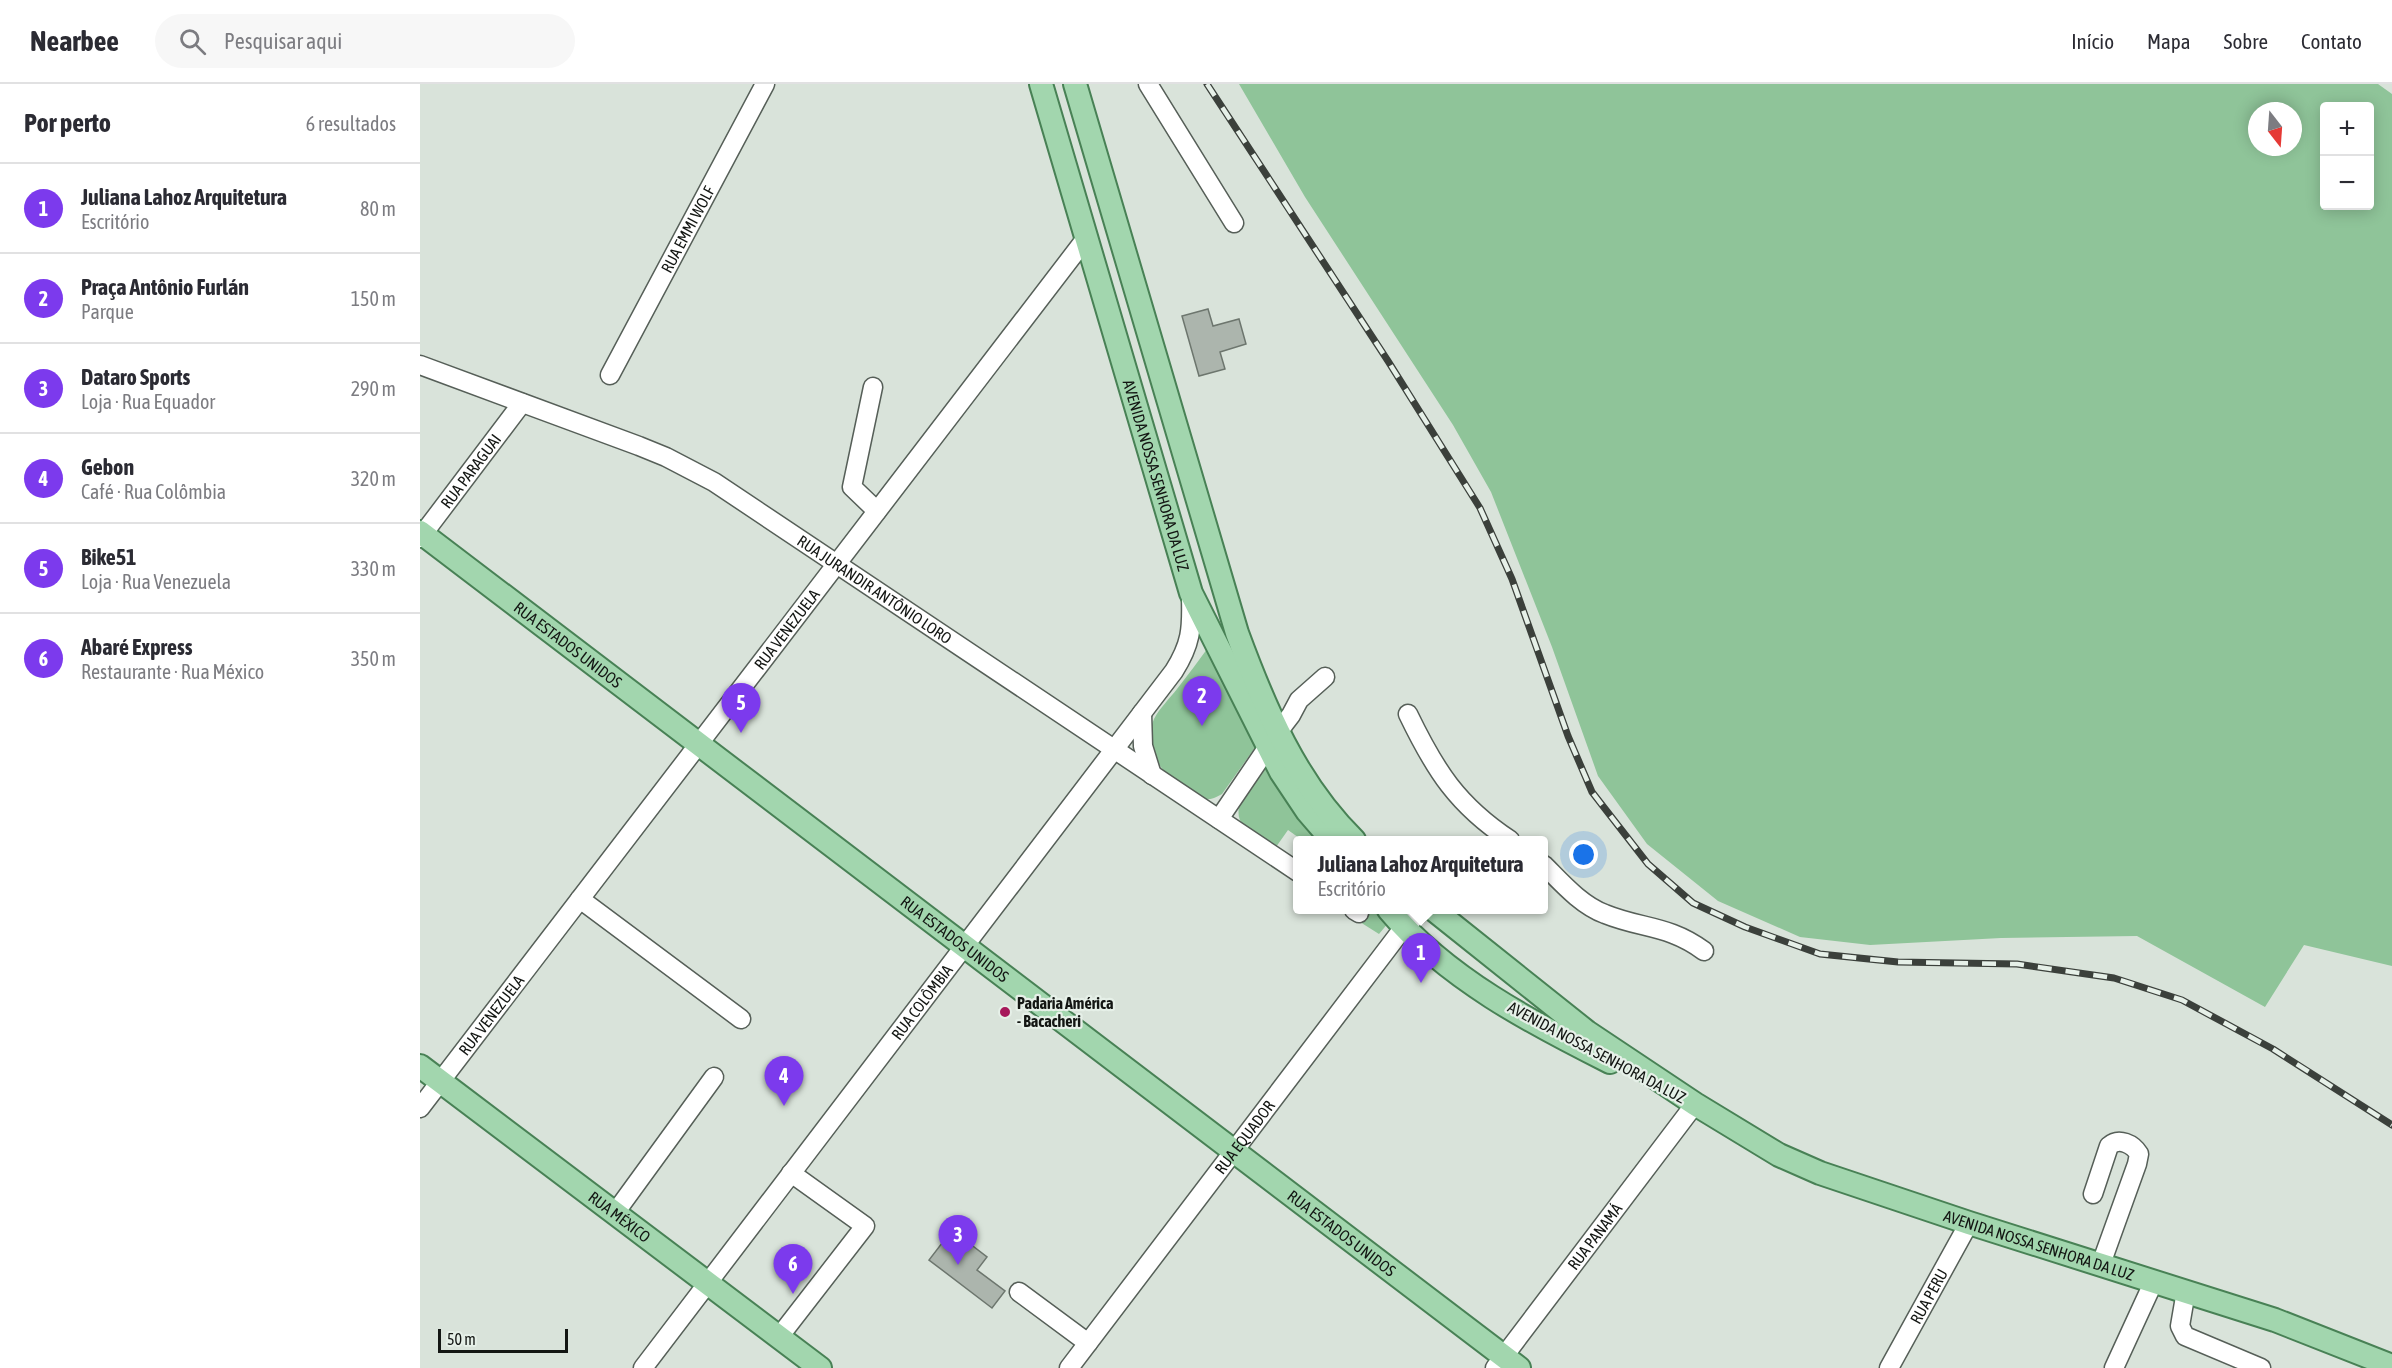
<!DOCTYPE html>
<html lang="pt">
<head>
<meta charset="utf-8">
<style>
	body { margin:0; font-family:"Asap Condensed",sans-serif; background:#f7f7f7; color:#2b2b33 }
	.controls { position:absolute; right:18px; top:18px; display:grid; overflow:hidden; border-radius:6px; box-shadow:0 3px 15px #0003 }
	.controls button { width:54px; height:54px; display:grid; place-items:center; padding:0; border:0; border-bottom:2px solid #e1e1e2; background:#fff; color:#2b2b33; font:30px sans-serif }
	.compass { position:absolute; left:1828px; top:18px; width:54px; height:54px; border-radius:50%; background:#fff; box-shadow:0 3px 15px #0003; rotate:163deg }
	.scale { position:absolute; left:18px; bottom:15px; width:130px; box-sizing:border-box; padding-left:6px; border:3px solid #131613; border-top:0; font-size:16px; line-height:21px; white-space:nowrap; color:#131613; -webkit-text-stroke:4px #e6f0e8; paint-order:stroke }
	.you { position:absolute; left:1164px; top:771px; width:21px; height:21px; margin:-15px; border:4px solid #fff; border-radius:50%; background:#1a73e8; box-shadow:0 0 0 9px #1a73e833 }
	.badge { display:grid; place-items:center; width:39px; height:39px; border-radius:50%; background:#7c3aed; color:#fff; font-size:20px; font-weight:700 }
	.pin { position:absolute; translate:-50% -50px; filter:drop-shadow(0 2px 3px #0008) }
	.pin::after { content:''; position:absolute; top:32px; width:21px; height:18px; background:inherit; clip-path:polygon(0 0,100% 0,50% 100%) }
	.popup { position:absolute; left:873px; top:752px; width:255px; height:78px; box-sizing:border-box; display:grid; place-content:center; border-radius:6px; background:#fff; filter:drop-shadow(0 2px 4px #0005); font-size:20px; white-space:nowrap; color:#7c7c81 }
	.popup b { font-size:22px; color:#2b2b33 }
	.popup::after { content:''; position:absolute; left:50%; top:100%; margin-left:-12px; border:12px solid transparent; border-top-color:#fff }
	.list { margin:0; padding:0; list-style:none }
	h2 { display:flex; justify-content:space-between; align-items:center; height:78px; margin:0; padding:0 24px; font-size:26px }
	h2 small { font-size:20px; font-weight:400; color:#7c7c81 }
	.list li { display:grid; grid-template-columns:39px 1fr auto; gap:18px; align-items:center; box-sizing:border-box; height:90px; padding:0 24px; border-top:2px solid #e1e1e2 }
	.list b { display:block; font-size:22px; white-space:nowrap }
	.list p { margin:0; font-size:20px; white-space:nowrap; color:#7c7c81 }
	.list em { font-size:20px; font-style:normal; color:#7c7c81 }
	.icon { flex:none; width:33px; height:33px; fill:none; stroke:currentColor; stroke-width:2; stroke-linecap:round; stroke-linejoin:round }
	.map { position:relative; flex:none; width:1972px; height:1284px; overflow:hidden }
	header { display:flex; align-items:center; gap:36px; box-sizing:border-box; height:84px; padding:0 30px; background:#fff; border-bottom:2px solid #e1e1e2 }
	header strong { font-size:28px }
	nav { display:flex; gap:33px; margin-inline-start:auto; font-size:21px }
	.search { width:420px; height:54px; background:#f7f7f7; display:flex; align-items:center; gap:15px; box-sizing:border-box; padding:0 21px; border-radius:33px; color:#7c7c81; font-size:22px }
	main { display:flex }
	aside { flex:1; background:#fff }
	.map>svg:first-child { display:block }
</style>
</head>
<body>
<header>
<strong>Nearbee</strong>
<div class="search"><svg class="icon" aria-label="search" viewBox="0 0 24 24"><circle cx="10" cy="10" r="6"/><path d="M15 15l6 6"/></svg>Pesquisar aqui</div>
<nav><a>Início</a><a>Mapa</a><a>Sobre</a><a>Contato</a></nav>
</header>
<main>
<aside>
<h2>Por perto<small>6 resultados</small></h2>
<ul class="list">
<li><span class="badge">1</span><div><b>Juliana Lahoz Arquitetura</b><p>Escritório</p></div><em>80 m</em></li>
<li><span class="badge">2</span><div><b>Praça Antônio Furlán</b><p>Parque</p></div><em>150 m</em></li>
<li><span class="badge">3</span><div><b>Dataro Sports</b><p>Loja · Rua Equador</p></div><em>290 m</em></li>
<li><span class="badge">4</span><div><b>Gebon</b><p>Café · Rua Colômbia</p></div><em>320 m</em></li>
<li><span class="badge">5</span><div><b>Bike51</b><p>Loja · Rua Venezuela</p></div><em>330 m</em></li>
<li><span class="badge">6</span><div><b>Abaré Express</b><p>Restaurante · Rua México</p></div><em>350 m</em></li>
</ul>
</aside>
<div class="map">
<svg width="1972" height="1284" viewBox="0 0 1972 1284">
	<rect width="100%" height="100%" fill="#d9e3da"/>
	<path fill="#8fc499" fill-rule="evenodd" d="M819,0H1958L1972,10V882L1884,861L1845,923L1717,852L1581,854L1450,861L1380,853L1298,817L1227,760L1178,692L1132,563L1071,408L1033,341L885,113ZM1950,22V122H1904V22ZM1837,27H1873V63H1837Z
		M790,561L839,658L802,710C786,720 779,714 765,705C742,689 721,666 734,635C739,625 750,614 757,605C768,591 779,576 790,561Z
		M848,677L900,756H882L868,746L856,763C846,756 832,750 824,742C806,724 837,692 848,677Z
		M947,826H958L969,838L959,850L940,838Z"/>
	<path fill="#acb5ad" stroke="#6d766e" stroke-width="1.5" d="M788,225L793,242L819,235L826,260L800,268L805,285L779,292L762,232Z
		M532,1146L567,1173L557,1186L585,1207L572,1224L509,1176Z"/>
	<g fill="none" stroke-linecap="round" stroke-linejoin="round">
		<g stroke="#565f58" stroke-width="21">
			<g id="minor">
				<path d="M728,0L814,139"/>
				<path id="s1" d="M0,281L219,362L246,373L294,398L878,788"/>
				<path id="s2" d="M190,291L345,0"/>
				<path d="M453,303L432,403L457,427"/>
				<path id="s3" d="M0,454L102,319"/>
				<path d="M722,629L723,662L732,691"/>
				<path d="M988,630C1015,686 1037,721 1090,756"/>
				<path d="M799,735L858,648L871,631L879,616L905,593"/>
				<path d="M1124,781C1142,799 1161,821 1185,830C1222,845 1249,841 1284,867"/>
				<path d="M160,815L321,935"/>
				<path d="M934,826L939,829"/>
				<path id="s4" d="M0,1024L667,153"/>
				<path d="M1673,1110L1689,1062C1699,1053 1713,1060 1719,1070L1717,1080L1681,1180"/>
				<path d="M195,1129L294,993"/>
				<path d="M1766,1207L1760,1242L1765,1252L1841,1284"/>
				<path d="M599,1208L668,1259"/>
				<path d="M359,1253L445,1142L371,1089"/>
				<path id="s5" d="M223,1284L754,587C771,560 772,545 771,514"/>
				<path id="s6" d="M649,1284L984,843L1003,826"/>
				<path id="s7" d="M1075,1284L1275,1020"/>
				<path id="s8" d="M1469,1284L1549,1139"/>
				<path d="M1694,1284L1734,1197"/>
			</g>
		</g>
		<g stroke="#488155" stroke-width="26">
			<g id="major">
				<path id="s9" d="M621,0L771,509L861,688L887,727L912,756"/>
				<path d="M655,0L817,549C845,625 876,699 934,756"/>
				<path id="s10" d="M0,448L1099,1284"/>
				<path d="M969,826C1026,894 1112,939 1190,978"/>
				<path id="s11" d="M1014,826L1167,948L1275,1020L1359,1071L1400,1089L1549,1139L1855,1236L1972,1282"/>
				<path id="s12" d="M0,982L400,1284"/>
			</g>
		</g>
		<use href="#minor" stroke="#fff" stroke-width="18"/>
		<use href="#major" stroke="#a2d6ae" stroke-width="22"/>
		<g stroke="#3b403b" stroke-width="7">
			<path id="rail" d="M787,0L968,277L1060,424L1092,495L1148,652L1172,708L1228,780L1273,819L1325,843L1400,870L1478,878L1597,880L1694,894L1762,916L1853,965L1972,1041"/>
		</g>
		<use href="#rail" stroke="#e6f0e8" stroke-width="4.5" stroke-dasharray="14" stroke-linecap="butt"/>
	</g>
	<circle fill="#a6185a" stroke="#e6f0e8" stroke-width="2" cx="585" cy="928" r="6"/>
	<g text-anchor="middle" stroke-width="4.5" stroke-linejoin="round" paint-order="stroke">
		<g font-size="16" fill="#131613" stroke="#e6f0e8">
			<text dy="6" stroke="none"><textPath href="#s2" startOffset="165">RUA EMMI WOLF</textPath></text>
			<text dy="6" stroke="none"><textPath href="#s3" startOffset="84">RUA PARAGUAI</textPath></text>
			<text dy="6" stroke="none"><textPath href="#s9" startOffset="408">AVENIDA NOSSA SENHORA DA LUZ</textPath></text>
			<text dy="6" stroke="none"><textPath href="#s1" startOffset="510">RUA JURANDIR ANTÔNIO LORO</textPath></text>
			<text dy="6" stroke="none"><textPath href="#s4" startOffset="603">RUA VENEZUELA</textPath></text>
			<text dy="6" stroke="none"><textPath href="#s10" startOffset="186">RUA ESTADOS UNIDOS</textPath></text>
			<text dy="6" stroke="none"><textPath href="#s10" startOffset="672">RUA ESTADOS UNIDOS</textPath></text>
			<text dy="6" stroke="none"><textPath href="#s5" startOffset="460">RUA COLÔMBIA</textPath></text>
			<text dy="6" stroke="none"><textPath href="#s4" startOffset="117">RUA VENEZUELA</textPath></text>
			<text transform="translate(1177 968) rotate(28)" y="6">AVENIDA NOSSA SENHORA DA LUZ</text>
			<text dy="6" stroke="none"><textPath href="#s6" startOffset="290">RUA EQUADOR</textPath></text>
			<text dy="6" stroke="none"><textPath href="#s12" startOffset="250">RUA MÉXICO</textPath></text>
			<text dy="6" stroke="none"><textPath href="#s10" startOffset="1158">RUA ESTADOS UNIDOS</textPath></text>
			<text dy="6" stroke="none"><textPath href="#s7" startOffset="165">RUA PANAMÁ</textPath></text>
			<text dy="6" stroke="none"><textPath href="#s11" startOffset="699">AVENIDA NOSSA SENHORA DA LUZ</textPath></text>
			<text dy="6" stroke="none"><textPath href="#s8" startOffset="82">RUA PERU</textPath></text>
		</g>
		<g font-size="16" font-weight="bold" fill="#131613" stroke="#e6f0e8" text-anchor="start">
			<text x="597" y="925">Padaria América<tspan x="597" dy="18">- Bacacheri</tspan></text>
		</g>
	</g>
</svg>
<div class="controls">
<button>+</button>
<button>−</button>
</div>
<svg class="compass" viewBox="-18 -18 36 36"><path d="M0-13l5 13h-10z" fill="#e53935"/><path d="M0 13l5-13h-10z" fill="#7c7c81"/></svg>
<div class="scale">50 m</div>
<div class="you"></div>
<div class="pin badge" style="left:1001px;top:899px">1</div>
<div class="popup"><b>Juliana Lahoz Arquitetura</b>Escritório</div>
<div class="pin badge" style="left:782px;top:642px">2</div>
<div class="pin badge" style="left:538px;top:1181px">3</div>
<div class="pin badge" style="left:364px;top:1022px">4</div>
<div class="pin badge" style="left:321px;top:649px">5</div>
<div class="pin badge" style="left:373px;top:1210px">6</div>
</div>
</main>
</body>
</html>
